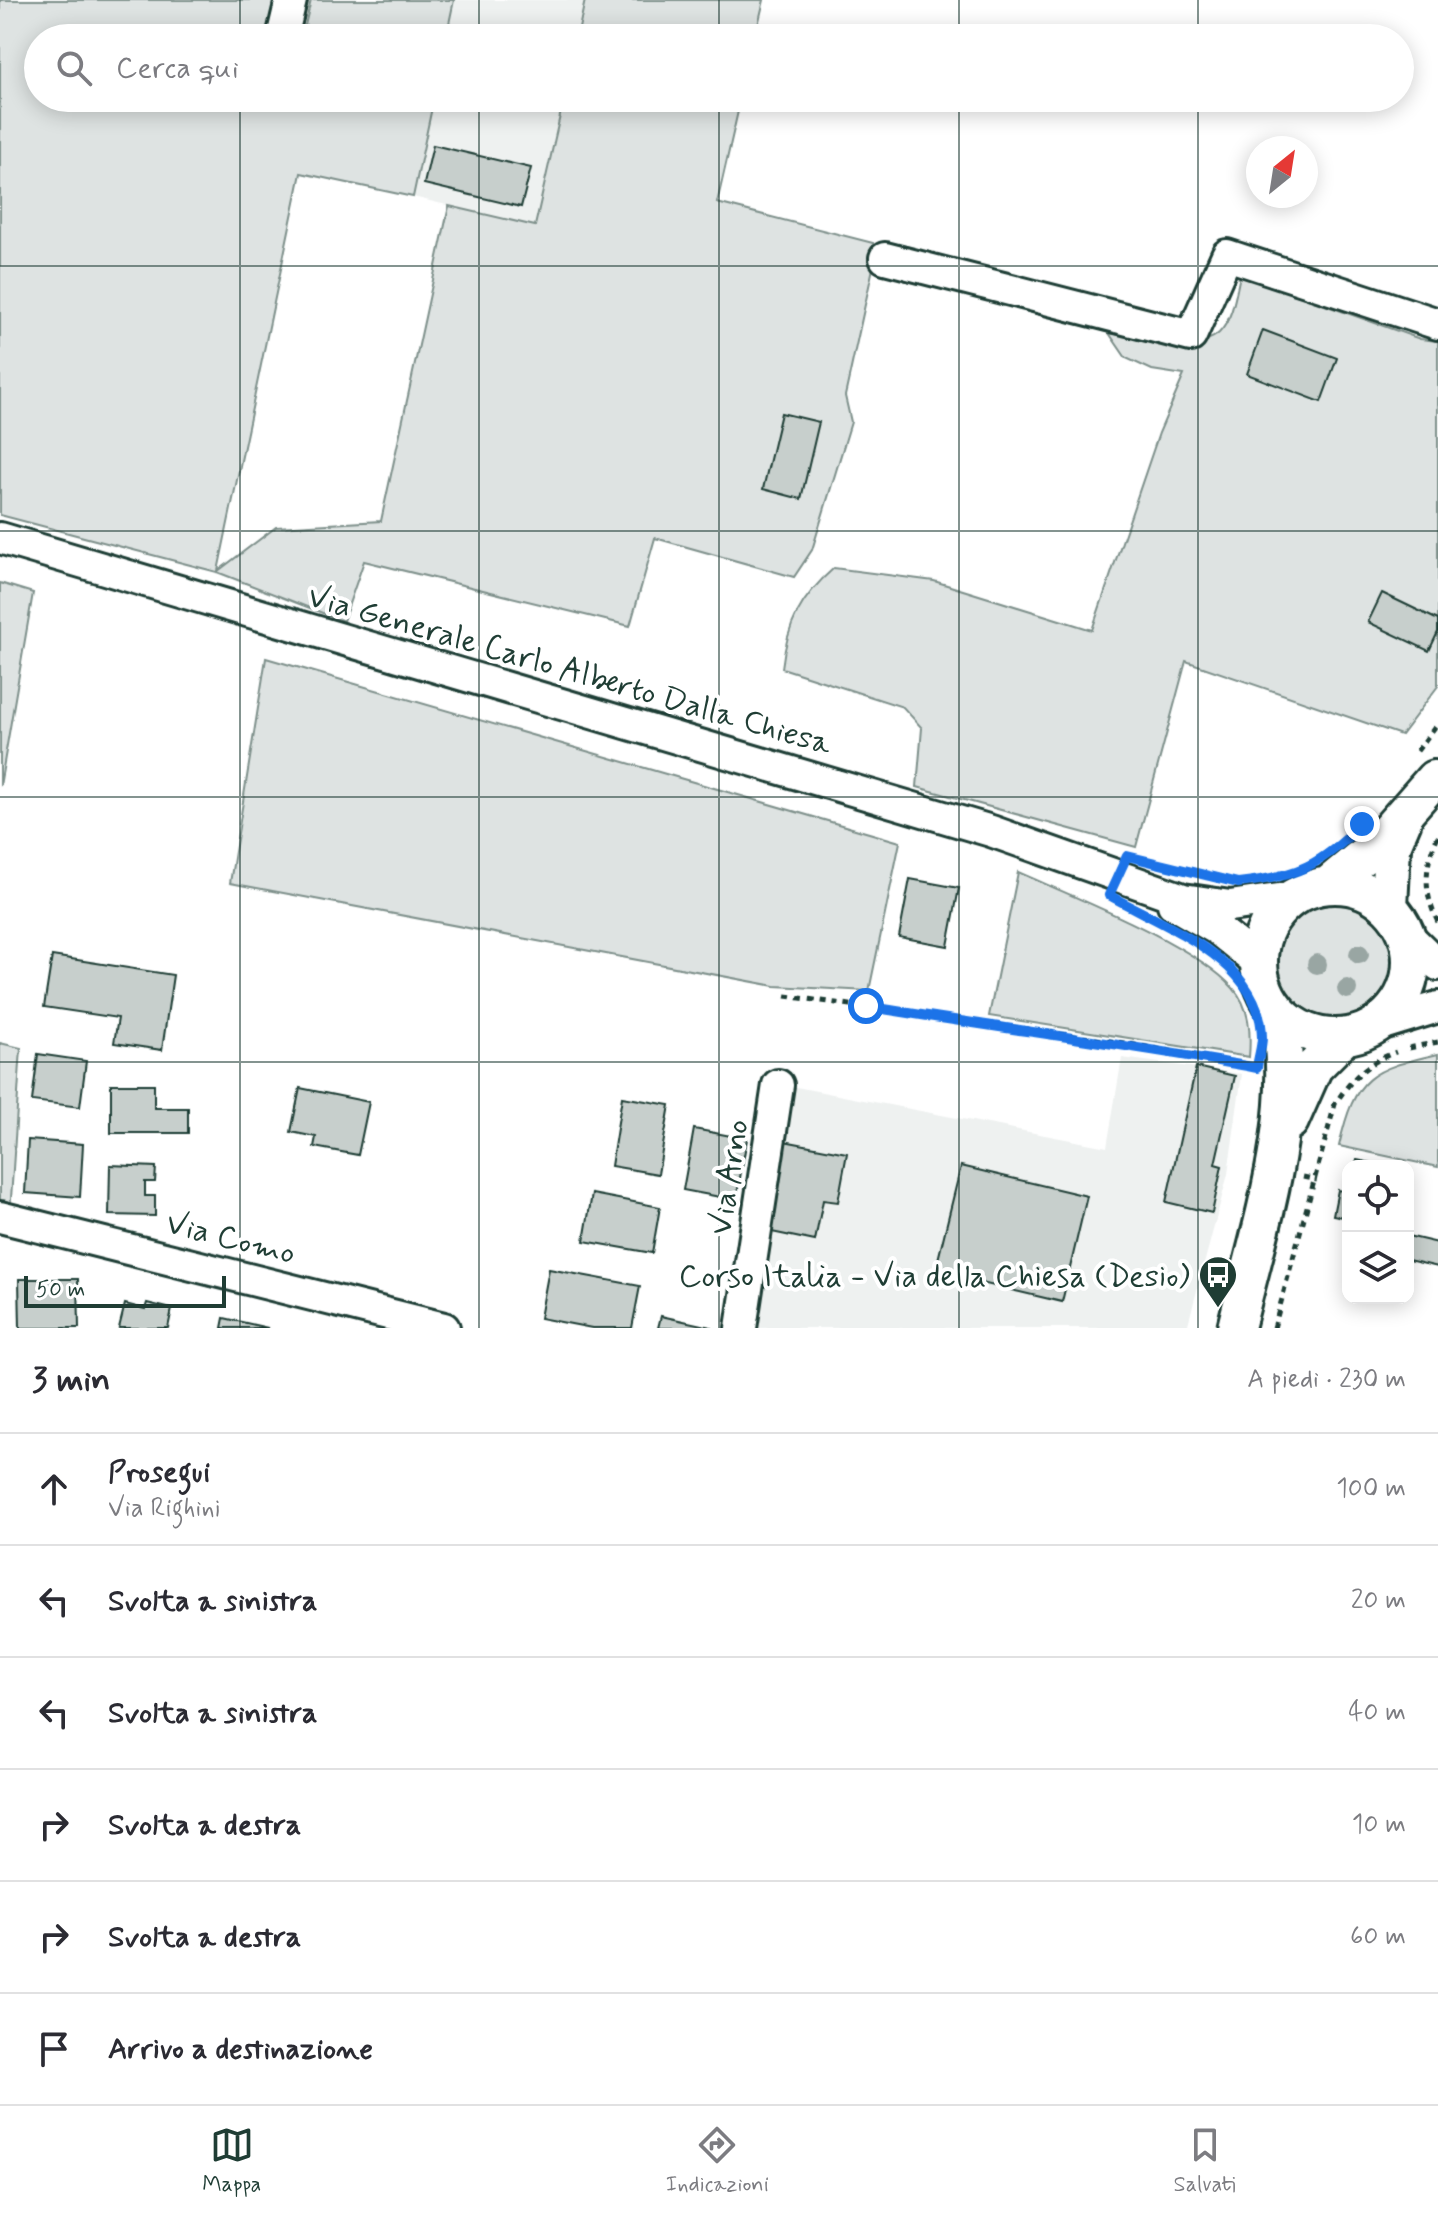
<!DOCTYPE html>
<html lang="it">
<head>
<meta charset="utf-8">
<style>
	body { margin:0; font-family:Mynerve,sans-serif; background:#f7f7f7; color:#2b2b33 }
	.controls { position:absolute; right:24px; bottom:24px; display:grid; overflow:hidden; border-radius:16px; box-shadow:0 4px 20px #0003 }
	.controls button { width:72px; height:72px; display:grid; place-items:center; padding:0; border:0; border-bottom:2px solid #e1e1e2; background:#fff; color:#2b2b33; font:40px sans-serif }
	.compass { position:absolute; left:1246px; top:136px; width:72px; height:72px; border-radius:50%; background:#fff; box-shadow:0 4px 20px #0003; rotate:30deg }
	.scale { position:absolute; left:24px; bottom:20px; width:202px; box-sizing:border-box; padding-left:8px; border:4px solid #1f3d34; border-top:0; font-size:22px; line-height:28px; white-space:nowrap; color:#1f3d34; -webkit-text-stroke:6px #fff; paint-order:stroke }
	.stop { position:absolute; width:24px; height:24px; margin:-18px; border:6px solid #1a73e8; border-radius:50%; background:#fff }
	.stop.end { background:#1a73e8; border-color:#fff; box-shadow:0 2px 8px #0008 }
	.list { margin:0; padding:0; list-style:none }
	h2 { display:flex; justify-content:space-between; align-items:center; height:104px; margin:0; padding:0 32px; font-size:34px }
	h2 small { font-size:26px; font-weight:400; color:#7c7c81 }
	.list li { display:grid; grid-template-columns:52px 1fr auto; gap:24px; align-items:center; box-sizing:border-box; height:112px; padding:0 32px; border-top:2px solid #e1e1e2 }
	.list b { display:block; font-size:30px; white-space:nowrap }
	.list p { margin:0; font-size:26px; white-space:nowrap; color:#7c7c81 }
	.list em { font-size:26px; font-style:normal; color:#7c7c81 }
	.icon { flex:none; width:44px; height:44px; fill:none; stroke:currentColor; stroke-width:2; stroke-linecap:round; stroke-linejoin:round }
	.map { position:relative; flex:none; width:1438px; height:1328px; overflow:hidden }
	.search { position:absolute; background:#fff; box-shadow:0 4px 20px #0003; left:24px; right:24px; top:24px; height:88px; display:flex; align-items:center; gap:20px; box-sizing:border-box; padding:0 28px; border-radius:44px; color:#7c7c81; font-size:30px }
	.sheet { height:776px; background:#fff }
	nav { display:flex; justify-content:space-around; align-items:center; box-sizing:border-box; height:112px; border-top:2px solid #e1e1e2; background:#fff; font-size:22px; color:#7c7c81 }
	nav a { display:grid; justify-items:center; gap:4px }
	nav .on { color:#1f3d34 }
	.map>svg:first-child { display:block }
</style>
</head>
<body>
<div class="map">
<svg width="1438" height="1328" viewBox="0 0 1438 1328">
	<rect width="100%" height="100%" fill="#fff"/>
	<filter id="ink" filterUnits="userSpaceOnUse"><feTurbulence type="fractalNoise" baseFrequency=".0125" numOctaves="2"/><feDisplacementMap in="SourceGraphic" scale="16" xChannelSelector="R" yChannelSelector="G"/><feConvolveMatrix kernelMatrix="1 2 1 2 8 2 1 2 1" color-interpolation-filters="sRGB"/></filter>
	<g filter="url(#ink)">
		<path fill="#eef1f0" d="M454,0H585L577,38H446Z
			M434,98H564L535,226L413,197Z
			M1122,1058L1242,1074L1228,1174L1187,1328H756L796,1087L1107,1147Z"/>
		<path fill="#dee3e2" stroke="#7e908b" stroke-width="2" d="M0,0H286L279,38H38V98H434L413,197L301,173L218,571L276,527L381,521L449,206L535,226L564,98H741L717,203L873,243V268L845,396L851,422L812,550L794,577L655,538L630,626L364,561L343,621L217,572L0,515Z
			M311,0H454L446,38H302Z
			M585,0H764L755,38H577Z
			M1240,275L1420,339L1438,341V686L1401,735L1186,661L1136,847L917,787L922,728L903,707L782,668C787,624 801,597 834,568L934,581L1092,630L1159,433L1184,375L1152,370L1126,358L1109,333C1136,337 1198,353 1219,333C1233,319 1236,293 1240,275Z
			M0,583L33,593L0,786Z
			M266,658L900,842L869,991L775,986L230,883Z
			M1018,872C1074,897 1194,944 1233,988C1250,1007 1251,1033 1249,1057L989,1016Z
			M1274 962a62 62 0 1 1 124 0a62 62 0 1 1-124 0Z
			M0,1043L21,1048L10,1214L0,1211Z
			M1438,1054V1167L1339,1146C1355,1075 1370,1070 1438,1054Z"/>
		<path fill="#c7cfcc" stroke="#1f3d34" stroke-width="2" d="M433,145L531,168L521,207L424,184Z
			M1263,330L1337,358L1321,402L1247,374Z
			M781,413L819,422L801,499L763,489Z
			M1382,593L1438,620V632L1429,651L1368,622Z
			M910,879L959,888L948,946L899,937Z
			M52,956L173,975L162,1050L114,1043L118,1018L44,1007Z
			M38,1054L86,1061L80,1107L32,1101Z
			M1196,1067L1235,1076L1215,1164L1222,1166L1212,1213L1166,1202Z
			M111,1084H154V1108H188V1133H111Z
			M300,1088L369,1102L358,1155L314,1147L316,1137L291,1132Z
			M622,1097L670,1105L658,1174L611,1166Z
			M694,1129L747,1139L736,1200L683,1190Z
			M28,1140L83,1144L80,1197L25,1193Z
			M784,1141L847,1153L838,1202L823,1200L815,1241L767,1231Z
			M1357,1160L1382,1165L1381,1166H1355Z
			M110,1165L156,1167L155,1182H145V1196H155V1216L109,1215Z
			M961,1166L1087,1196L1062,1302L935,1272Z
			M1338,1190L1348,1192V1218L1333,1215Z
			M592,1194L660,1207L652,1253L584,1241Z
			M1408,1236L1438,1243V1267L1408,1260Z
			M549,1269L640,1286L632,1328H592L540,1318Z
			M19,1279H78L79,1328H20Z
			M147,1303L172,1309L168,1328H119L125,1304L145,1309Z
			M661,1316L711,1327V1328H658Z
			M224,1318L268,1328H222Z"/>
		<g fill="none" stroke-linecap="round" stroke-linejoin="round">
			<g stroke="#1f3d34" stroke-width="36">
				<path id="minor" d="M282,38L291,0
					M885,258L1191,336L1227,255L1438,324
					M0,538L991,831L1183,899L1230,906L1293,897
					M1173,904L1218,930L1259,963
					M1406,934L1438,965
					M1376,1026L1438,1007
					M0,1217L444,1328
					M741,1328L778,1085"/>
			</g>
			<g stroke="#1f3d34" stroke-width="42">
				<path id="major" d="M1328,885L1376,845L1434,779
					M1259 961a76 76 0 1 1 152 0a76 76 0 1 1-152 0Z
					M1389,907L1392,846L1403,820
					M1290,1121L1314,1067L1344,1037
					M1236,1328C1259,1230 1300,1112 1278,1012"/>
			</g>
			<path stroke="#1f3d34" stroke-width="5" stroke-dasharray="6 6" stroke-linecap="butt" d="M1417,751L1438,723
				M1438,836C1424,865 1423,893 1438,922
				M786,996L1123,1043L1256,1067
				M1409,1048L1438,1042
				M1303,1177L1317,1180
				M1274,1328L1335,1104C1352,1078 1366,1063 1396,1052"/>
			<use href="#minor" stroke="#fff" stroke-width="30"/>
			<use href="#major" stroke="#fff" stroke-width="36"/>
		</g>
		<g fill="#99a6a3">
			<circle cx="1359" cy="954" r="10"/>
			<circle cx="1317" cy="964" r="10"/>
			<circle cx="1347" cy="989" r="10"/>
		</g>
	</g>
	<g fill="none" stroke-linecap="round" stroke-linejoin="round" filter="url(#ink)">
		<path stroke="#1a73e8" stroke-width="10" d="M866,1006C996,1028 1127,1044 1257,1068C1258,1058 1262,1047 1262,1037C1261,960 1165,927 1109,895L1127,856L1238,883C1297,877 1321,865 1362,824"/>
	</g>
	<path fill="none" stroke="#1f3d34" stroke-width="2" stroke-opacity="0.55" d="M240,0V38M479,0V38M719,0V38M959,0V38M1198,0V38M240,98V1328M479,98V1328M719,98V1328M959,98V1328M1198,98V1328M0,266H1438M0,531H1438M0,797H1438M0,1062H1438"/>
	<defs>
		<g id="bus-pin" transform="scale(2)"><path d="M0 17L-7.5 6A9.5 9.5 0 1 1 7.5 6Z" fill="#1f3d34" stroke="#fff"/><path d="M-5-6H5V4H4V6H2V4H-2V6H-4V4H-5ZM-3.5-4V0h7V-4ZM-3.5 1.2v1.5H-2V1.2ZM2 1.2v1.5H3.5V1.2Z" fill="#fff"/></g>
	</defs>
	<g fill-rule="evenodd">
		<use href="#bus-pin" x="1218" y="1275"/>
	</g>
	<g text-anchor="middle" stroke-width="8" stroke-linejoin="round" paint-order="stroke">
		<g font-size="32" fill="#1f3d34" stroke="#fff">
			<text transform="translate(570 669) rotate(16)" y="11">Via Generale Carlo Alberto Dalla Chiesa</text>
			<text transform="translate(728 1177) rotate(-81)" y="11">Via Arno</text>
			<text transform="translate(231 1237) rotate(14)" y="11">Via Como</text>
		</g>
		<g font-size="32" fill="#1f3d34" stroke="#fff" text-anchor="end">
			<text x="1190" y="1286">Corso Italia - Via della Chiesa (Desio)</text>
		</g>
	</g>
</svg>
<div class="controls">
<button><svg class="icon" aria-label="locate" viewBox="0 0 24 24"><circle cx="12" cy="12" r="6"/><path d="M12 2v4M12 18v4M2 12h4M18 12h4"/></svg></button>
<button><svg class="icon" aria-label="layers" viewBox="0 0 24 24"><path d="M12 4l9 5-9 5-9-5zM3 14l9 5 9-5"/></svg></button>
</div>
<svg class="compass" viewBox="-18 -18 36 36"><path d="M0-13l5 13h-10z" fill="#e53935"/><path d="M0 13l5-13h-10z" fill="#7c7c81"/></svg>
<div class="scale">50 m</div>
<div class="stop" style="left:866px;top:1006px"></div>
<div class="stop end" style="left:1362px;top:824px"></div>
<div class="search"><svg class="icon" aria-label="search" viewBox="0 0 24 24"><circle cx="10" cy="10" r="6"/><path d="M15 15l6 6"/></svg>Cerca qui</div>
</div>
<section class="sheet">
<h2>3 min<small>A piedi · 230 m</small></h2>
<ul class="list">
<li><svg class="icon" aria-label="ahead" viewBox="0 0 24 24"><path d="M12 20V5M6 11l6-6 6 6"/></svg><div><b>Prosegui</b><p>Via Righini</p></div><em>100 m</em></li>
<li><svg class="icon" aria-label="left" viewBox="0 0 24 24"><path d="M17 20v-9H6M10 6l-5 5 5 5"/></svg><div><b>Svolta a sinistra</b></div><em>20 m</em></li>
<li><svg class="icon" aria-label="left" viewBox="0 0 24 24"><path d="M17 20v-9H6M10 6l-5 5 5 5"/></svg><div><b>Svolta a sinistra</b></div><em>40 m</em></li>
<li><svg class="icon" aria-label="right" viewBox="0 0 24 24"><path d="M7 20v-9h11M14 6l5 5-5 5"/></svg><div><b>Svolta a destra</b></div><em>10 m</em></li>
<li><svg class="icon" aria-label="right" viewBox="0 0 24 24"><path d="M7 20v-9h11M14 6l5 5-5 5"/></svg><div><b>Svolta a destra</b></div><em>60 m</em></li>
<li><svg class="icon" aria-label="arrive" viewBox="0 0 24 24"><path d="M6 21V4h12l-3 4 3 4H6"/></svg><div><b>Arrivo a destinazione</b></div></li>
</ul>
</section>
<nav>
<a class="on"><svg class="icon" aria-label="map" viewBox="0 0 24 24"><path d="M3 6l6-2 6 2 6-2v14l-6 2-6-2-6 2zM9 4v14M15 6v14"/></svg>Mappa</a>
<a><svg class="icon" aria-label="directions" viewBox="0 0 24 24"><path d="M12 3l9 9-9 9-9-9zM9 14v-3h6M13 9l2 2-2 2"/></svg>Indicazioni</a>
<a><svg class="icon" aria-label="saved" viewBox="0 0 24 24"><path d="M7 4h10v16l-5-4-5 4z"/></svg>Salvati</a>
</nav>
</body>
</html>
